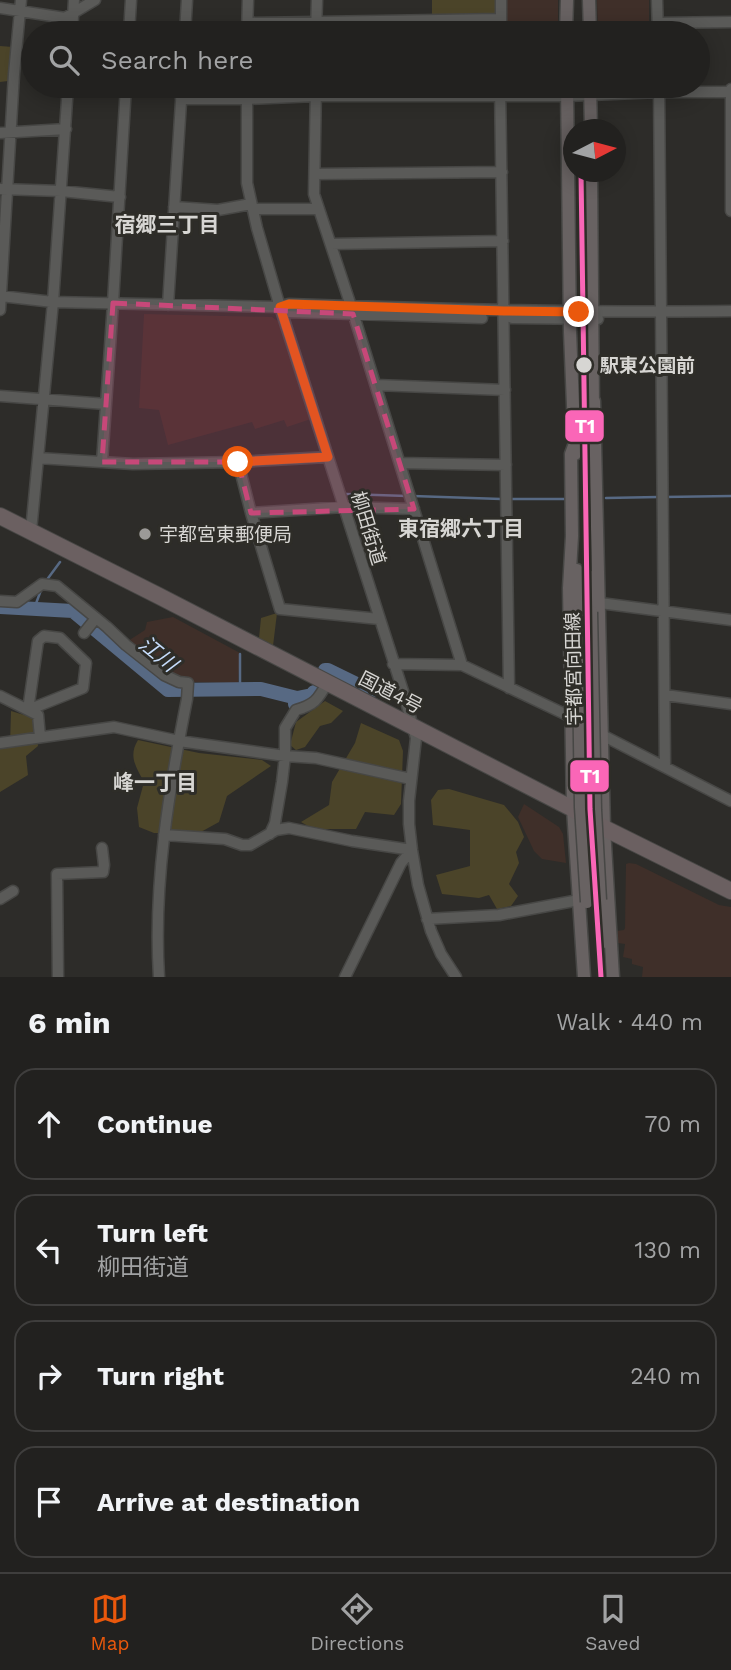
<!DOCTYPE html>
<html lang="en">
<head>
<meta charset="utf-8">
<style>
	body { margin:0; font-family:"Work Sans","Noto Sans JP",sans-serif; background:#2a2928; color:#f1f3f6 }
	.compass { position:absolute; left:563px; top:119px; width:63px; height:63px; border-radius:50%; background:#22211f; box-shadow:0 4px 18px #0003; rotate:84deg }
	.stop { position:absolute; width:21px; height:21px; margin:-16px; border:5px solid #ea580c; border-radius:50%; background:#fff }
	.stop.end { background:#ea580c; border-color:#fff; box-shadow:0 2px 7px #0008 }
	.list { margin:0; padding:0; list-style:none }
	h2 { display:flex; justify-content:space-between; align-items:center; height:91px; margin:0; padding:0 28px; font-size:30px }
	h2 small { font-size:23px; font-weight:400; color:#a2a3a4 }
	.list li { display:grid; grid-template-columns:46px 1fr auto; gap:21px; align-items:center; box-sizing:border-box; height:112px; margin:0 14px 14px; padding:0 14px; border:2px solid #3f3e3d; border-radius:21px }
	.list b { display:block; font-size:26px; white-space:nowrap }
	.list p { margin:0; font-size:23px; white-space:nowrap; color:#a2a3a4 }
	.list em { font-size:23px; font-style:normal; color:#a2a3a4 }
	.icon { flex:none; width:38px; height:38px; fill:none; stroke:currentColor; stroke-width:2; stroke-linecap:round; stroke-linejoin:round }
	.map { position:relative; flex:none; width:731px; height:977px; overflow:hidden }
	.search { position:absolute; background:#22211f; box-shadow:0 4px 18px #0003; left:21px; right:21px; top:21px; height:77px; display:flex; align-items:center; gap:18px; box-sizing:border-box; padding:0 24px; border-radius:38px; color:#a2a3a4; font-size:26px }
	.sheet { height:595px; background:#22211f }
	nav { display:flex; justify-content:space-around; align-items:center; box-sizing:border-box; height:98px; border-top:2px solid #3f3e3d; background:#22211f; font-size:19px; color:#a2a3a4 }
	nav a { display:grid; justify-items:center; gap:4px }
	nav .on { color:#ea580c }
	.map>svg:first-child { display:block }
</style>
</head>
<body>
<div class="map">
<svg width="731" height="977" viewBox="0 0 731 977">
	<rect width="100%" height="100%" fill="#2d2c29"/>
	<path fill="#3f2f29" d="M505,0H558V33H506Z
		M597,0H649V33H598Z
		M144,314L272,317L279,322L311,419L287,427L284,420L255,429L252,422L168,445L159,410L139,408Z
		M173,617L240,653L238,683L194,682L166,673L128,641L145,630L147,622Z
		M524,804L559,827L563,834L566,863L542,859L534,851L518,817Z
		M629,863L636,864L719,905L731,907V977H642L643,967L632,964V959L623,957L625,944L618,943L617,931L624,930L625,928L626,864Z"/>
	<path fill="#4b4429" d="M432,0H496V15L432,17Z
		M0,46L13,47L11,79L8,81L0,82Z
		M277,613L273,646L259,638L261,618Z
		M325,701L343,711L331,723L320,726L305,747L296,750L290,745L296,722Z
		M11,711L34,718L38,746L26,756L28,775L0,792V748L10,746Z
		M361,723L399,740L403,751L401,804L394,815L365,812L356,829H313L301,822L329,805L332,782L355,743Z
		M138,740L199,753L262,760L271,766L227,796L219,822L199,833H154L139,827L137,808L144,782C136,767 128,756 138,740Z
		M449,789L504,805L518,822L524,837L516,852L519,863L509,884L518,896L511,906L497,909L489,895L479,898L442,894L436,875L470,866V830L433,825L431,800L438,790Z"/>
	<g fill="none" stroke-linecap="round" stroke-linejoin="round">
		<path stroke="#576983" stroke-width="2.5" d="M346,494L407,496
			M413,496L501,499
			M664,497L731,496
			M606,498L658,497
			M508,499H564
			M46,581L60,562
			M34,609L41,590
			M240,654V689"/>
		<path stroke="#576983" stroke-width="14" d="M0,607L73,611L168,690L261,689L297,698L295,704
			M325,670H328L371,691
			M297,698L312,695L314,692"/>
		<g stroke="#474745" stroke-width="13">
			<path id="minor" d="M501,0V33
				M657,0L658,33
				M0,8L65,18L95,0
				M247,23L501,19
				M658,23L731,22
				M72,33L74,0
				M129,33L131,0
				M185,33L187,0
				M247,33L248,0
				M316,33L317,0
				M247,86V183L257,228L280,307L403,691L416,738L409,801V824L412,850L418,885L431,931L441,954L456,977
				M316,86L314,194L351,306L462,665
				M500,86L509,688
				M659,86L665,766
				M731,89V211
				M181,99H247L316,96H567L659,92H731
				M0,133L66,129
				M315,174L502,172
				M0,189L61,191L120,197
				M174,207L218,210L251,204
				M253,209H319
				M331,244L503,241
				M0,296L53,302L280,307L289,304C436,309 583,313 731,311
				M168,305L182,86
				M280,307L289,312L482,318
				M0,310L14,74L21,0
				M512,318L598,319
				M376,385L505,390
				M0,396L106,404
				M38,458L133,464L238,462L328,457
				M102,462L113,303L126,86
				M238,462L251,513L344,507L414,509
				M400,463L506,465
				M251,513L280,609L379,619
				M31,531L53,302L68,86
				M0,601L17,602L42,584L57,586L107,627L126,645L164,675L179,682L188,683L187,699C169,790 153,884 159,977
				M600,603L731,620
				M84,633L96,618
				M44,636L60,638L86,663L83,688L28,710L38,641Z
				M393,664L462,665L571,717
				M665,695L731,704
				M0,696L38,715L40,737
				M602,735L731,801
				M0,743L114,727L179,741L285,756L316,758L411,779
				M270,834L275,823L282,782L285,756V728L296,710C314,705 318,700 327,683
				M164,835L225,839L242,845H250L276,830L289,828L352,841L412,850
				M0,899L13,891
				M427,919L499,915L579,900
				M58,977L57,874L103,872L104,865L102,848
				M345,977L401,863L412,850"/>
		</g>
		<g stroke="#474745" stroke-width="15">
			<path id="major" d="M589,0L590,33
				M566,33L567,0
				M567,86L570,332L575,454
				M590,86L591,130
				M591,172L593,408
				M594,401L604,828L613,977
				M574,446L571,454L572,536L569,588L573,809L584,977
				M577,570L578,611
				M591,577V612
				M600,900L603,942"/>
		</g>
		<g stroke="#474745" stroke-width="18">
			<path id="highway" d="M0,516L159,596L573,809L604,828L731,891"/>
		</g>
		<use href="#minor" stroke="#5a5a58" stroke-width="10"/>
		<use href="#major" stroke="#686262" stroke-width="12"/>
		<use href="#highway" stroke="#6b6061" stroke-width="16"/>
		<g stroke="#474745" stroke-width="15" stroke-linecap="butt">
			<path id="major-bridge" d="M578,611L581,807L587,902
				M591,612L595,810L600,900"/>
		</g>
		<use href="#major-bridge" stroke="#686262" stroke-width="12"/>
		<g stroke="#2e2d28" stroke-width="10">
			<path id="tram-1" d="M581,172L590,809L601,977"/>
		</g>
		<use href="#tram-1" stroke="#fa66b7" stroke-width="5"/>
	</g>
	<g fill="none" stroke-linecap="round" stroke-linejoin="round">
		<path stroke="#ea580c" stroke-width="9" d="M238,462L328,457L280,307L289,304L504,311L579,312"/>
	</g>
	<path fill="#c74879" fill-opacity="0.2" stroke="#c74879" stroke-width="5" stroke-dasharray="14 9" stroke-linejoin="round" d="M113,303L353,314L414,509L251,513L238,462H102Z"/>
	<circle fill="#d7d6d3" stroke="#2e2d28" stroke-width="2.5" cx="584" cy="365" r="9"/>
	<circle fill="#9c9a98" stroke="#2e2d28" stroke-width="2.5" cx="145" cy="534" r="7"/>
	<g text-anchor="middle" stroke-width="6" stroke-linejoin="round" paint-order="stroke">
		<g font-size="19" font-weight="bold" fill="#d7d6d3" stroke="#2e2d28" text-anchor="start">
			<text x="600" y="372">駅東公園前</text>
		</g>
		<g font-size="19" fill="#d7d6d3" stroke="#2e2d28">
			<text transform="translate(369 528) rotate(73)" y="7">柳田街道</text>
			<text transform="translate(573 669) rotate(-91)" y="7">宇都宮向田線</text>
			<text transform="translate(391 692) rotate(27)" y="7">国道4号</text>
		</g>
		<g font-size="19" fill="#d7d6d3" stroke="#2e2d28" text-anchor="start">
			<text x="159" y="541">宇都宮東郵便局</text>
		</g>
		<g font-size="21" font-weight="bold" fill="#d7d6d3" stroke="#2e2d28">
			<text x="167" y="232">宿郷三丁目</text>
			<text x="461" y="536">東宿郷六丁目</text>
			<text x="155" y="790">峰一丁目</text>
		</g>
		<g font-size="21" font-style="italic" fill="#c7ddfc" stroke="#2e2d28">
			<text transform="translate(158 654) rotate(39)" y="7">江川</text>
		</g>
	</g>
	<g stroke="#2e2d28" stroke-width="2.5">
		<rect x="564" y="409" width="41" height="34" rx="7" fill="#fa66b7"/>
		<rect x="569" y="759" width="41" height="34" rx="7" fill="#fa66b7"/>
	</g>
	<g font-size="19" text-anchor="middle" font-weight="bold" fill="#fff">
		<text x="585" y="433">T1</text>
		<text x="590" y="783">T1</text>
	</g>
</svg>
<svg class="compass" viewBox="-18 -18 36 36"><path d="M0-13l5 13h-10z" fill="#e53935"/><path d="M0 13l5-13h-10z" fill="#a2a3a4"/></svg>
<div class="stop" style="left:238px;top:462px"></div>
<div class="stop end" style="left:579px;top:312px"></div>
<div class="search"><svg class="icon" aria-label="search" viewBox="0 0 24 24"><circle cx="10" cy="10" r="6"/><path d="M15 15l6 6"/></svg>Search here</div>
</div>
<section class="sheet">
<h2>6 min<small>Walk · 440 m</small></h2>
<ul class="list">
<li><svg class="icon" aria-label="ahead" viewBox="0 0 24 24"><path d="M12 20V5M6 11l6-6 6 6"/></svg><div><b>Continue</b></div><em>70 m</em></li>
<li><svg class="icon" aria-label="left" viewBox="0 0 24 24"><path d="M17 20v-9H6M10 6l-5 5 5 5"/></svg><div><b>Turn left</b><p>柳田街道</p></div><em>130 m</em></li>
<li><svg class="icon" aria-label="right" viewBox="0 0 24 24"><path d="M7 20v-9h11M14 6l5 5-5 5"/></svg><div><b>Turn right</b></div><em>240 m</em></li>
<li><svg class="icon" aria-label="arrive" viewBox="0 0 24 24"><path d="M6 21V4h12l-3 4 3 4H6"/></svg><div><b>Arrive at destination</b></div></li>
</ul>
</section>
<nav>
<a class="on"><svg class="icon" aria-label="map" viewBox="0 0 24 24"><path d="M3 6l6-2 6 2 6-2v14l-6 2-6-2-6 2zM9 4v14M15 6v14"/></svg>Map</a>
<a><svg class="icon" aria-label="directions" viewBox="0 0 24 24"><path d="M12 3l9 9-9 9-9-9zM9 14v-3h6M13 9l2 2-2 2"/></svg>Directions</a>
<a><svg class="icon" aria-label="saved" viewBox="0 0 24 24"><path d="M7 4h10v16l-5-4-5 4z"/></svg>Saved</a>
</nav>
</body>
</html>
